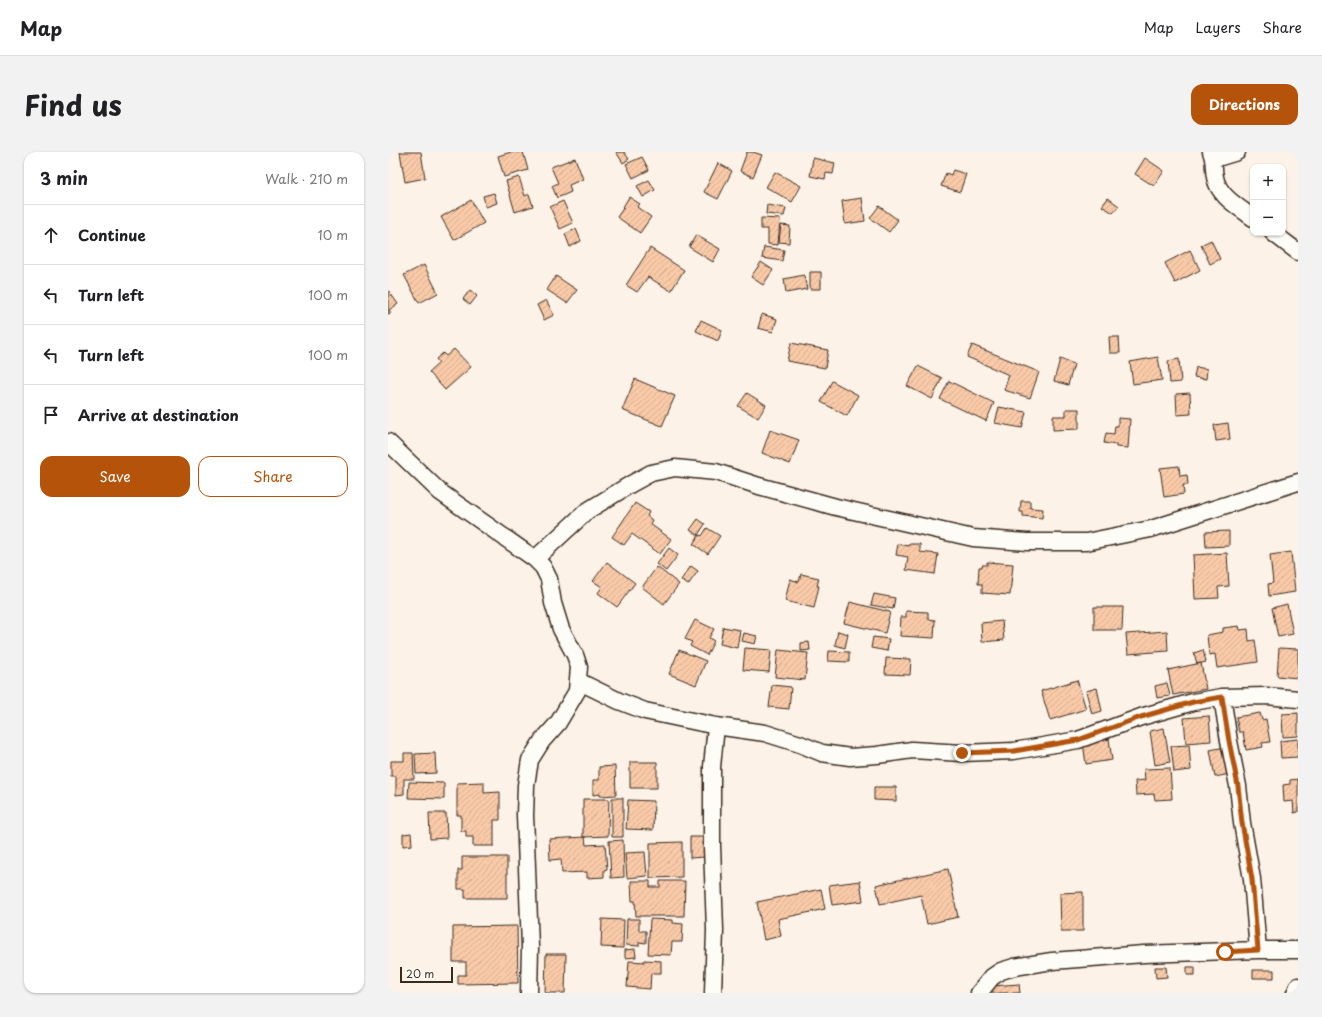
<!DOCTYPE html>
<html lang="en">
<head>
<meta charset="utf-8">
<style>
	body { margin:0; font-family:"Playpen Sans",sans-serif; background:#f2f2f2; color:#202124 }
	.controls { position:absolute; right:12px; top:12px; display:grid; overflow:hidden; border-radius:8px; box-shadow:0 1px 3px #0004 }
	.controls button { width:36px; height:36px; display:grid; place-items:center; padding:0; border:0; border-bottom:1px solid #e0e0e0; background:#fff; color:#202124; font:20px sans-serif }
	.scale { position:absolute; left:12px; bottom:10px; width:53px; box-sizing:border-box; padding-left:4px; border:2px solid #3b2a1e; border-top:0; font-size:11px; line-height:14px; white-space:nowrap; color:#3b2a1e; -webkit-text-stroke:3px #fdfcf7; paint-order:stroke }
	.stop { position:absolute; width:12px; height:12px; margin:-9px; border:3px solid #b45309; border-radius:50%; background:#fff }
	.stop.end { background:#b45309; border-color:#fff; box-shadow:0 1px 4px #0008 }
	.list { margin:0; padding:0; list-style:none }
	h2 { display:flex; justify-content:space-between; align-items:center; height:52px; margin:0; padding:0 16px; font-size:17px }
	h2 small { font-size:13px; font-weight:400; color:#757577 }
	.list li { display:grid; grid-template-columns:26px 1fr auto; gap:12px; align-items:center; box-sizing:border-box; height:60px; padding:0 16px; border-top:1px solid #e0e0e0 }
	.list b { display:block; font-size:15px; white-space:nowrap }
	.list em { font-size:13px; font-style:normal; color:#757577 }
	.actions { display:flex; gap:8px; padding:12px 16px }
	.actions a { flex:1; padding:9px 0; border:1px solid #b45309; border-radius:12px; text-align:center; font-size:14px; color:#b45309 }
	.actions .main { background:#b45309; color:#fff }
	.icon { flex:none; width:22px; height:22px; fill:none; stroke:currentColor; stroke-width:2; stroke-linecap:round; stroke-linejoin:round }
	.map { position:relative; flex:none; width:910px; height:841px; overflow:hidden; border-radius:12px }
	header { display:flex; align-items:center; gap:24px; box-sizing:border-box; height:56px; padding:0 20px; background:#fff; border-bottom:1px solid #e0e0e0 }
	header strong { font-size:19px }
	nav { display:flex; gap:22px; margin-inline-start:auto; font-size:14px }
	.intro { display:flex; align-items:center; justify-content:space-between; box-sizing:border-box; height:96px; padding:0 24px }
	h1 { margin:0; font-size:28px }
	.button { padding:10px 18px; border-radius:12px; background:#b45309; color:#fff; font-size:14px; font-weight:700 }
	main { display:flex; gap:24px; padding:0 24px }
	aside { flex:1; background:#fff; border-radius:12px; box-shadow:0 1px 3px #0004 }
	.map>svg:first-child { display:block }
</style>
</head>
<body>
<header>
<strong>Map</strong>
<nav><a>Map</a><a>Layers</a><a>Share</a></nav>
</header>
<div class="intro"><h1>Find us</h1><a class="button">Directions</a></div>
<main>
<aside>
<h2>3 min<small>Walk · 210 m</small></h2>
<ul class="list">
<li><svg class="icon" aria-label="ahead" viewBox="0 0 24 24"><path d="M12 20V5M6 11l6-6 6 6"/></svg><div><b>Continue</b></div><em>10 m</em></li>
<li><svg class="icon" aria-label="left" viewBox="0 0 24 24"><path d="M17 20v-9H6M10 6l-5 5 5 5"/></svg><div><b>Turn left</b></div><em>100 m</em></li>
<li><svg class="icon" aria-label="left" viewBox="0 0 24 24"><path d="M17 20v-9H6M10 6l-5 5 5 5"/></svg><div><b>Turn left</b></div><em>100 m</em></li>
<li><svg class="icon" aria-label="arrive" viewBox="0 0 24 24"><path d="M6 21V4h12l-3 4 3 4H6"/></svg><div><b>Arrive at destination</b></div></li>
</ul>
<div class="actions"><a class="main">Save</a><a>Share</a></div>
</aside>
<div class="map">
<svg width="910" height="841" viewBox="0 0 910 841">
	<defs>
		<pattern id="building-hatch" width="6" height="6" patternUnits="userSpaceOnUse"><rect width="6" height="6" fill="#f9caa8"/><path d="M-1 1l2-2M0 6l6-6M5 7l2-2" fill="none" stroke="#d6ae90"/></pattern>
	</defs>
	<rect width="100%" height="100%" fill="#fcf2e7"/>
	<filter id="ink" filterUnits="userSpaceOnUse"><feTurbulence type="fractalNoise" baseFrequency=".025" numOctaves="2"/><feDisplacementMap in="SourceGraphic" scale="8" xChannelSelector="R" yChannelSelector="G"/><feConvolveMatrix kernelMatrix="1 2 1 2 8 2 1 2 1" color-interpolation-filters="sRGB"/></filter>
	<g filter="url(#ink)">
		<path fill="url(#building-hatch)" stroke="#3b2a1e" d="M12,0H33L37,26L17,30Z
			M123,0H135L140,18L116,25L110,4Z
			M228,0H236L241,7L235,11Z
			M359,0H365L374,3L365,25L352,19Z
			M254,5L261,18L245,26L238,12Z
			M187,6L195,27L181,33L183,40L169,46L164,34L170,31L163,15Z
			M425,6L447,11L445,22L438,21L437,27L422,24Z
			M757,6L776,19L766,34L747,22Z
			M330,11L344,19L330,47L316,40Z
			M565,18L578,22L572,40L553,34L558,21L563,23Z
			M387,20L413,34L404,50L378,35Z
			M131,25L137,44L141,42L145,54L127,60L118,29Z
			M261,28L267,38L255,45L249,34Z
			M106,41L109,51L98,55L95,44Z
			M241,45L252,52L249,55L263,65L252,81L229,65L236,55H235Z
			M474,46L477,69L457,72L454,49Z
			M720,46L731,54L725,61L714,54Z
			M83,48L96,71L66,88L53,65Z
			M175,49L185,71L172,77L162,55Z
			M379,53L398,56L396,64L378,62Z
			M491,54L510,68L501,80L482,66Z
			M373,66L392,67L390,93L380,92V77H373Z
			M393,73L402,74L401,91L391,90Z
			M188,77L193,89L182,95L177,82Z
			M308,83L332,97L325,110L301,95Z
			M823,88L832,107L822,112L813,93Z
			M376,95L396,98L394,109L374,106Z
			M262,96L296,118L283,139L260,125L249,140L238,133Z
			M802,98L812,118L787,131L777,111Z
			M373,110L385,118L375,133L363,125Z
			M36,113L50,141L31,151L16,123Z
			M422,120H433V137H422Z
			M416,123L419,137L398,141L396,127Z
			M168,124L189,138L179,151L159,138Z
			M0,138L10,152L1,158L3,161L0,162Z
			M82,138L89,144L82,153L75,147Z
			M158,148L166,163L156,168L149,153Z
			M374,162L389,167L385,180L370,176Z
			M313,168L334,178L330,189L308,179Z
			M721,185H731L732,201H722Z
			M403,191L440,198L437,216L399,209Z
			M584,193L651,220L642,246L616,238L621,223L579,205Z
			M66,197L83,215L57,238L41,220L51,211L48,207L55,201L58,204Z
			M770,205L774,228L745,232L742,210Z
			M672,207L686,212L680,233L666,229Z
			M791,207L793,230L782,231L780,209Z
			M530,214L554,226L544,247L519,234Z
			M808,215L819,217L818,227L806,225Z
			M247,227L287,244L274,274L234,258Z
			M444,229L470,243L459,264L433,250Z
			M561,229L606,251L598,269L552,247Z
			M359,241L378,253L370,266L350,254Z
			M802,241L803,262L789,263L788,242Z
			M611,255L638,260L634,276L607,271Z
			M678,257H691V277L665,278V264H678Z
			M730,266L742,267L740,296L728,295V293L716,291L718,281L726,282L727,274H730Z
			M840,271L842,287L828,289L826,273Z
			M382,278L411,288L402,312L374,301Z
			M791,314L792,324L799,323L800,333H795L796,342L776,345L772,316Z
			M633,349H642V356L655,357L654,366L635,364V360H632Z
			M247,351L261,360L259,364L264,368L262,372L283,387L272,402L244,382L236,393L224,385Z
			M310,367L317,372L310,383L302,378Z
			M319,376L332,384L320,402L305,392L311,383L314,384Z
			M841,379V394L818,395L817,380Z
			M510,392L521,394V392H532V400L550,402L547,422L518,418L520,405L508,403Z
			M281,396L290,403L278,419L269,412Z
			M903,400L907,440L881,444L880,432L885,431L882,403Z
			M839,401L841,434L830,435L831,446L807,447L805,403Z
			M219,410L247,431L229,455L210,441L214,435L205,429Z
			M599,410L625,412L622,443L594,441V432H590L591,415H594V413H599Z
			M303,414L310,419L300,433L293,428Z
			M269,415L291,432L276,452L254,435Z
			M413,422L431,426L429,434H431L426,456L397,449L402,427L411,430Z
			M486,442L507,446L505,457L483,453Z
			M462,450L502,460L497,481L456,471Z
			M899,452L905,482L890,485L884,456Z
			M706,455H735L734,478H706Z
			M518,459L540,460V467L547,468L546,486L512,484L513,465H518Z
			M307,468L326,477L321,486L326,489L319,503L302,494L304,490L297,487Z
			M614,469L616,488L594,490L593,471Z
			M851,474L852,478L860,477L861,489L867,488L870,510L829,516L827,502L821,503L819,483L835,480V476Z
			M335,475L352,478L349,496L332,492Z
			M450,479L460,482L457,496L447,493Z
			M779,479L780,499L740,502L738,482Z
			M356,481L369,484L367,492L354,489Z
			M485,485L501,487L499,499L483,496Z
			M421,490L422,498L413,499V491Z
			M357,496L383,498L381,520L355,518Z
			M891,496L910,497V526L889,524Z
			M291,498L318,509L308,533L281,522Z
			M390,498L420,501L417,528L387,525Z
			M815,498L818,510L809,512L806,501Z
			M441,499L461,500V510L440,509Z
			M498,506L523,507L522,523L497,522Z
			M813,511L818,537L785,543L780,518Z
			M689,528L698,557L662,568L653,539Z
			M779,531L782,544L769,546L767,534Z
			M384,533L403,535L401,557L381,555Z
			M709,536L714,559L704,562L698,539Z
			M872,561L874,568L878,567L882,590L874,591L875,595L858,598L855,580H851L848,565Z
			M910,561V584L895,585L894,562Z
			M821,564L823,589L798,591L796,566Z
			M776,576L782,610L767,613L762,579Z
			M721,587L724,608L698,612L695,591Z
			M910,587V605L893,606L892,589Z
			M801,593L803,618L786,620L783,594Z
			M837,595L842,622L827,625L822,598Z
			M16,601H25L26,627H16V642L8,643V624H3V609H16Z
			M47,601L48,621L28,622L27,602Z
			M242,610H269V636H242Z
			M227,614L228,643L212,644V642L205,643V628H211V615Z
			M782,616L784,647L767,648L766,642L748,643L747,629L757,628L756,617Z
			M910,627V660L906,661L905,649L896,650L895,633L902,632V628Z
			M21,630L56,631V647L20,646Z
			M96,630V641L112,640V668H106V694H85V685H78V679H73V663H69V631Z
			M486,635H508V649L486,648Z
			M224,646H235V685H224Z
			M195,647H221L220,684L195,685Z
			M240,648L266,649L265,678L238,677Z
			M41,661H58L59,686L42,687Z
			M23,681L24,693L15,694V682Z
			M197,685L198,693L217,692L219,717L216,718V725L199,726V720L174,721L173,707L162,708L161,687Z
			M302,685H317V705L302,706Z
			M235,688L236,725L223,726L221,689Z
			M294,690V725L262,726V691Z
			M257,700L259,724L239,726L237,701Z
			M74,705H119V746H77V737H70V718H74Z
			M560,717L570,765L539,772L533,743L492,752L488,733Z
			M243,729H262V735H272V729H297L296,764H248L247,749H244Z
			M472,729L475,749L444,753L441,733Z
			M433,737L437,757L390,767L393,784L376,788L369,750Z
			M695,740V779H673L672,741Z
			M214,767L236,768L235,796L213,795Z
			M239,767H251V779H258V791L251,790V794L238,793Z
			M262,767L285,768V771L295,772L294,790H284L283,803L260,802Z
			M129,774L130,831L70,832V823H78V810H65V775Z
			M247,797L248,805L237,806V798Z
			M158,802H178L177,841H157Z
			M256,808L273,809V821H263L262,837L239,835L241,809L256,810Z
			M767,815H778L779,825L768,826Z
			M799,815H807V823H799Z
			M865,818H886V826H865Z
			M631,832L632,841H605L604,834Z"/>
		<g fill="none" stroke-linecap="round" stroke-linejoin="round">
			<g stroke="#3b2a1e" stroke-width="19">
				<path id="minor" d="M823,0C827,9 825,16 827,25C830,44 851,55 865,66
					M826,7L849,0
					M885,81L910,100
					M0,290L52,340L147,407L155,415L161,427L165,451L173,477L187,503L191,515L189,539L170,571L154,589L142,608L138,633L137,663L142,795L141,841
					M147,407L199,359L243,332L263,321L287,316L328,320L371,334L448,355L585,386L639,390H698L763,377L910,330
					M190,529L231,549L257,559L328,574L377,581L412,592L434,601L462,605L489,603L524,598L574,601L626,599L690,588L753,565L805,550L834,545L879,544L910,547
					M834,545L841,589L850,634L854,671L864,727L870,798
					M325,841L327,778L324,694V615L328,574
					M591,841L604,825L613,819L626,815L664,809L756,802L870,798H910
					M907,841L910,834"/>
			</g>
			<use href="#minor" stroke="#fdfcf7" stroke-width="16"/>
		</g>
	</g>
	<g fill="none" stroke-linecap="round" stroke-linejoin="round" filter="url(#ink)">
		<path stroke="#b45309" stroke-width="5" d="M574,601L626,599L690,588L753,565L805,550L834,545L841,589L850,634L854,671L864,727L870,798L837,800"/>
	</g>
</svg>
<div class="controls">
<button>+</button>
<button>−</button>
</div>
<div class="scale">20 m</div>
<div class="stop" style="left:837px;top:800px"></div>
<div class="stop end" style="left:574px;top:601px"></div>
</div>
</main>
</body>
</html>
